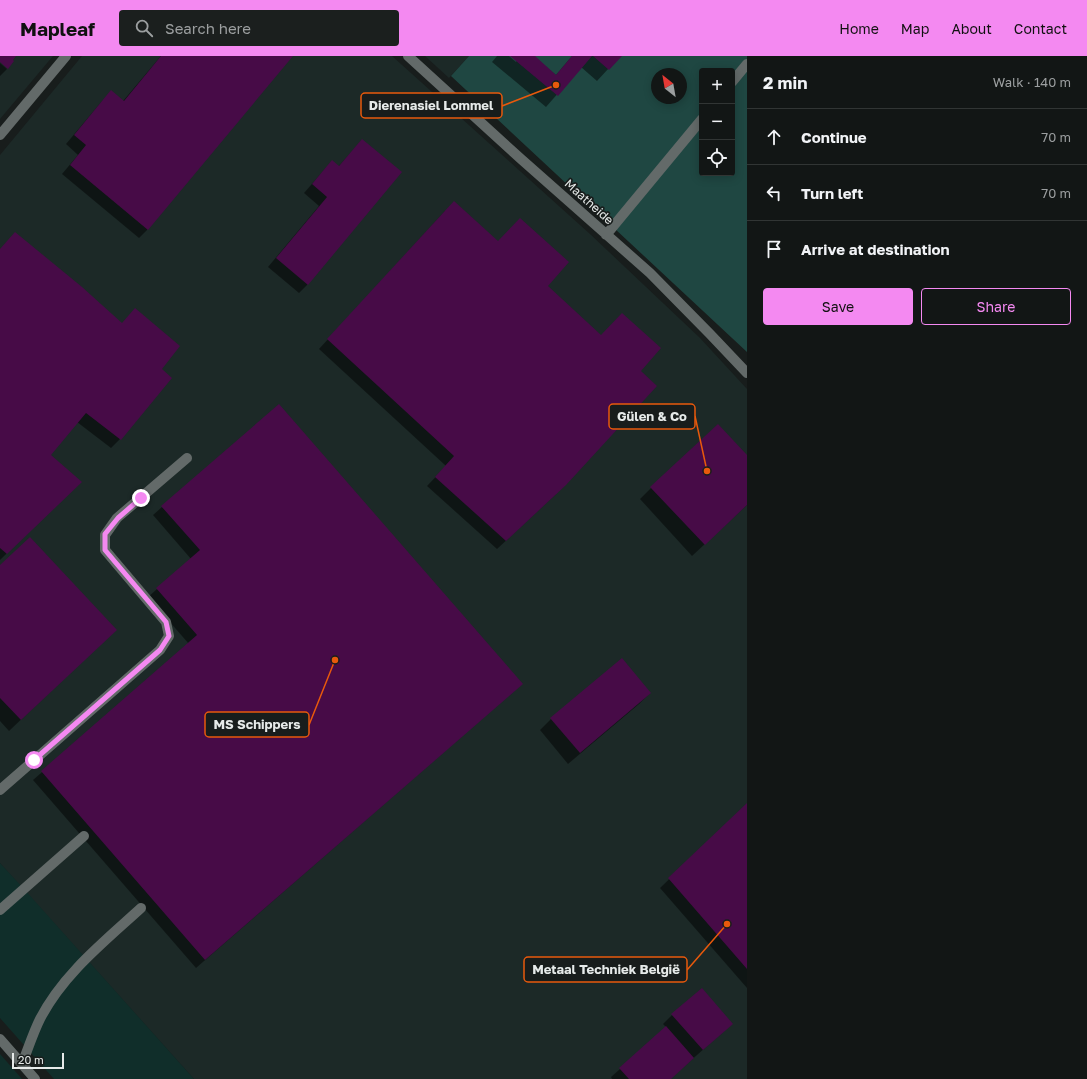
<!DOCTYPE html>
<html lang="en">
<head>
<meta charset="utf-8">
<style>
	body { margin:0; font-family:"Golos Text",sans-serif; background:#1b1f1e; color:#f1f3f6 }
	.controls { position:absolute; right:12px; top:12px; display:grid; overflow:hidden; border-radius:4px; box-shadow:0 2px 10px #0003 }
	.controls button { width:36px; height:36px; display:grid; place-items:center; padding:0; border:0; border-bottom:1px solid #313534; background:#121615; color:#f1f3f6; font:20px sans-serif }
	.compass { position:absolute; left:651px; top:12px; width:36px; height:36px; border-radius:50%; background:#121615; box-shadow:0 2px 10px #0003; rotate:329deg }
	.scale { position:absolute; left:12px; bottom:10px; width:52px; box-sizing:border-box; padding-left:4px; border:2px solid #e6eae9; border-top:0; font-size:11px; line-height:14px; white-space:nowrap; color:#e6eae9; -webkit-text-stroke:3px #181d1c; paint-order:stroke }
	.stop { position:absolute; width:12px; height:12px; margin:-9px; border:3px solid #f489f1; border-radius:50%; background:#fff }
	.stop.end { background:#f489f1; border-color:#fff; box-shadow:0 1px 4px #0008 }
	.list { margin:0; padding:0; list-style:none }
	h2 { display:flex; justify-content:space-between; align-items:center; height:52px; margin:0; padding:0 16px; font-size:17px }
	h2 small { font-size:13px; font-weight:400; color:#9c9fa0 }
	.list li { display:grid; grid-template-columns:26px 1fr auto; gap:12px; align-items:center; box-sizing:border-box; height:56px; padding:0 16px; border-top:1px solid #313534 }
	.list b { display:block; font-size:15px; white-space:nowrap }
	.list em { font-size:13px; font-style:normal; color:#9c9fa0 }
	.actions { display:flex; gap:8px; padding:12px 16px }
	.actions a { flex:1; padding:9px 0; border:1px solid #f489f1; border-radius:4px; text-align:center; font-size:14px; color:#f489f1 }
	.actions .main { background:#f489f1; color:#111 }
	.icon { flex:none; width:22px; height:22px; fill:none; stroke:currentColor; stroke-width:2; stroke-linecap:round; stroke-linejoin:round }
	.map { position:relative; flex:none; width:747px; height:1023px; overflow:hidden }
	header { display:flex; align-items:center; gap:24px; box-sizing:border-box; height:56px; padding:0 20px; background:#f489f1; color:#111 }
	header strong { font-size:19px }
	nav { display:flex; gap:22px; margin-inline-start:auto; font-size:14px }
	.search { width:280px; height:36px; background:#1b1f1e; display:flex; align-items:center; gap:10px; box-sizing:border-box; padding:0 14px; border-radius:4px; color:#9c9fa0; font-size:15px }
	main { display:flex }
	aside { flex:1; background:#121615 }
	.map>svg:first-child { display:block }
</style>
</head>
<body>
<header>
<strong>Mapleaf</strong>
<div class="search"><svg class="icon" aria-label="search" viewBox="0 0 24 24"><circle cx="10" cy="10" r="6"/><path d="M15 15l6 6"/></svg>Search here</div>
<nav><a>Home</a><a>Map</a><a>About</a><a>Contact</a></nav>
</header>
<main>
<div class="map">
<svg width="747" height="1023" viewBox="0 0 747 1023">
	<rect width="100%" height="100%" fill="#181d1c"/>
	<path fill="#1c2927" d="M0,0H53L0,63Z
		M82,0H392L590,178L700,282L747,333V1023H194L0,807V99Z
		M425,0H469L449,22Z"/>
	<path fill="#102e2a" d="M0,807L24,833L194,1023H54L0,962Z
		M0,998L22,1023H0Z"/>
	<path fill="#1f4742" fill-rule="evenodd" d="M469,0H747V296L451,20ZM702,15H732V117H702ZM657,18H681V42H657Z"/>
	<path fill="#0007" d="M161,0H292L148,173L139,182L62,118L78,99L66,88L103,44L123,45Z
		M497,0H509L516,6L517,4L512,0H533L556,19L572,0H620L597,25L581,11L546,51L492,6Z
		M0,7L7,13L0,20Z
		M362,84L308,228L299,237L268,211L319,150L304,137L332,105L338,111Z
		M445,155L546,230L556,438L497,493L427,430L446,410L319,293Z
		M0,193L160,313L120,383L111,392L77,366L50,399L80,426L0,504Z
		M747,401V449L692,500L640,443L651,432Z
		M162,451L522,628L196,912L33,724L189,588L148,541L191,503L153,459Z
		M0,511L104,585L9,675L0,665Z
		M650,637L639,648L568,708L540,674L551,663Z
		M747,748V932L660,832Z
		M672,959L732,968L670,1023H612L611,1021L620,1013L666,971L663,968Z"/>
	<path fill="#470b47" d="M0,0H16L13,4L14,5L8,13L0,6Z
		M161,0H293L148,174L70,109L86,89L74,79L111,34L124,45Z
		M510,0H535L556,19L572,0H592L558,40Z
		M593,0H622L609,14Z
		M362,83L402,116L308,229L276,202L327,141L312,128L332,104L339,110Z
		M454,145L498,185L520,162L569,206L548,230L601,279L622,257L661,292L641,315L657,330L566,429L506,485L435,421L454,400L327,283Z
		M15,176L82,231L122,267L135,252L180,290L162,313L172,322L121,384L86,357L51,399L82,426L7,498L0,492V193Z
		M279,348L523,628L205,904L41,715L197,579L156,532L200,494L161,450Z
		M718,368L747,399V449L705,489L650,431Z
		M30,481L117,574L21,664L0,642V509Z
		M622,602L651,637L580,697L550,662Z
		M747,747V913L668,822Z
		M702,932L733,968L703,994L671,958Z
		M666,970L694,1002L671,1023H629L619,1012Z"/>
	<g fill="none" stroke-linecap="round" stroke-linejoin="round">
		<path stroke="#636a69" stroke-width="10" d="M408,0L521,103L650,217L710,278L747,317
			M732,26L747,8
			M0,79L66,0
			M606,179L702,63
			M0,734L160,594L169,580L166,566L105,494V479L117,462L187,402
			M0,854L84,780
			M0,983L35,1023
			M22,1008C28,993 33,977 40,963C63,918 105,885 141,852"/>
	</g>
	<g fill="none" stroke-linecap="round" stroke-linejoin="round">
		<path stroke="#f489f1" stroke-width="5" d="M34,704L160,594L169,580L166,566L105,494V478L118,462L141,442"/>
	</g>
	<g text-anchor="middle" stroke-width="3.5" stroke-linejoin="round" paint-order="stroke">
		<g font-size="12" fill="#e6eae9" stroke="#181d1c">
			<text transform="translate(589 146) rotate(42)" y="4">Maatheide</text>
		</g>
	</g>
	<path fill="none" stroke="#e8590c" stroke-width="1.5" d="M556 29L502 50M707 415L695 360M335 604L309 669M727 868L687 914"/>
	<g fill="#e8590c" stroke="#181d1c" stroke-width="1.5">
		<circle cx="556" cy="29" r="4"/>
		<circle cx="707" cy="415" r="4"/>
		<circle cx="335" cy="604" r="4"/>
		<circle cx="727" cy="868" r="4"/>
	</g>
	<g fill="#181d1c" stroke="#e8590c" stroke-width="1.5">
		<rect x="361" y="37" width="141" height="25" rx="4"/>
		<rect x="609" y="348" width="86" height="25" rx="4"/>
		<rect x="205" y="656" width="104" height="25" rx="4"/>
		<rect x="524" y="901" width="163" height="25" rx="4"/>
	</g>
	<g font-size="13" text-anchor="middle" font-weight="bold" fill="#e6eae9">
		<text x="431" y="54">Dierenasiel Lommel</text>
		<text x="652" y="365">Gülen &amp; Co</text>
		<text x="257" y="673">MS Schippers</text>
		<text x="606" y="918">Metaal Techniek België</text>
	</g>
</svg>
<div class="controls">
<button>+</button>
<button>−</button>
<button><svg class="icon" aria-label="locate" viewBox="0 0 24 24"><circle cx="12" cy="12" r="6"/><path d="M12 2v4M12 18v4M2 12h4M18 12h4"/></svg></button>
</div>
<svg class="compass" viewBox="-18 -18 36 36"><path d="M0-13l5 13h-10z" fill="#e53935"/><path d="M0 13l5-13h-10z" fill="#9c9fa0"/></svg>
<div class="scale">20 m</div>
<div class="stop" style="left:34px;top:704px"></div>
<div class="stop end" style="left:141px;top:442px"></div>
</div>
<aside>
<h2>2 min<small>Walk · 140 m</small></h2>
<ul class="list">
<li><svg class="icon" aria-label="ahead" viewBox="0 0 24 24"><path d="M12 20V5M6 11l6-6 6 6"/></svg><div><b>Continue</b></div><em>70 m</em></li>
<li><svg class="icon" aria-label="left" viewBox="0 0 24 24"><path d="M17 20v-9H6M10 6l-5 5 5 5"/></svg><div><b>Turn left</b></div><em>70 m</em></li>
<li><svg class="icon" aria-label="arrive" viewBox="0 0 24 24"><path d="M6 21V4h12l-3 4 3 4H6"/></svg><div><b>Arrive at destination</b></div></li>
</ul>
<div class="actions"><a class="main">Save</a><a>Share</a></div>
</aside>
</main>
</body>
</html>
